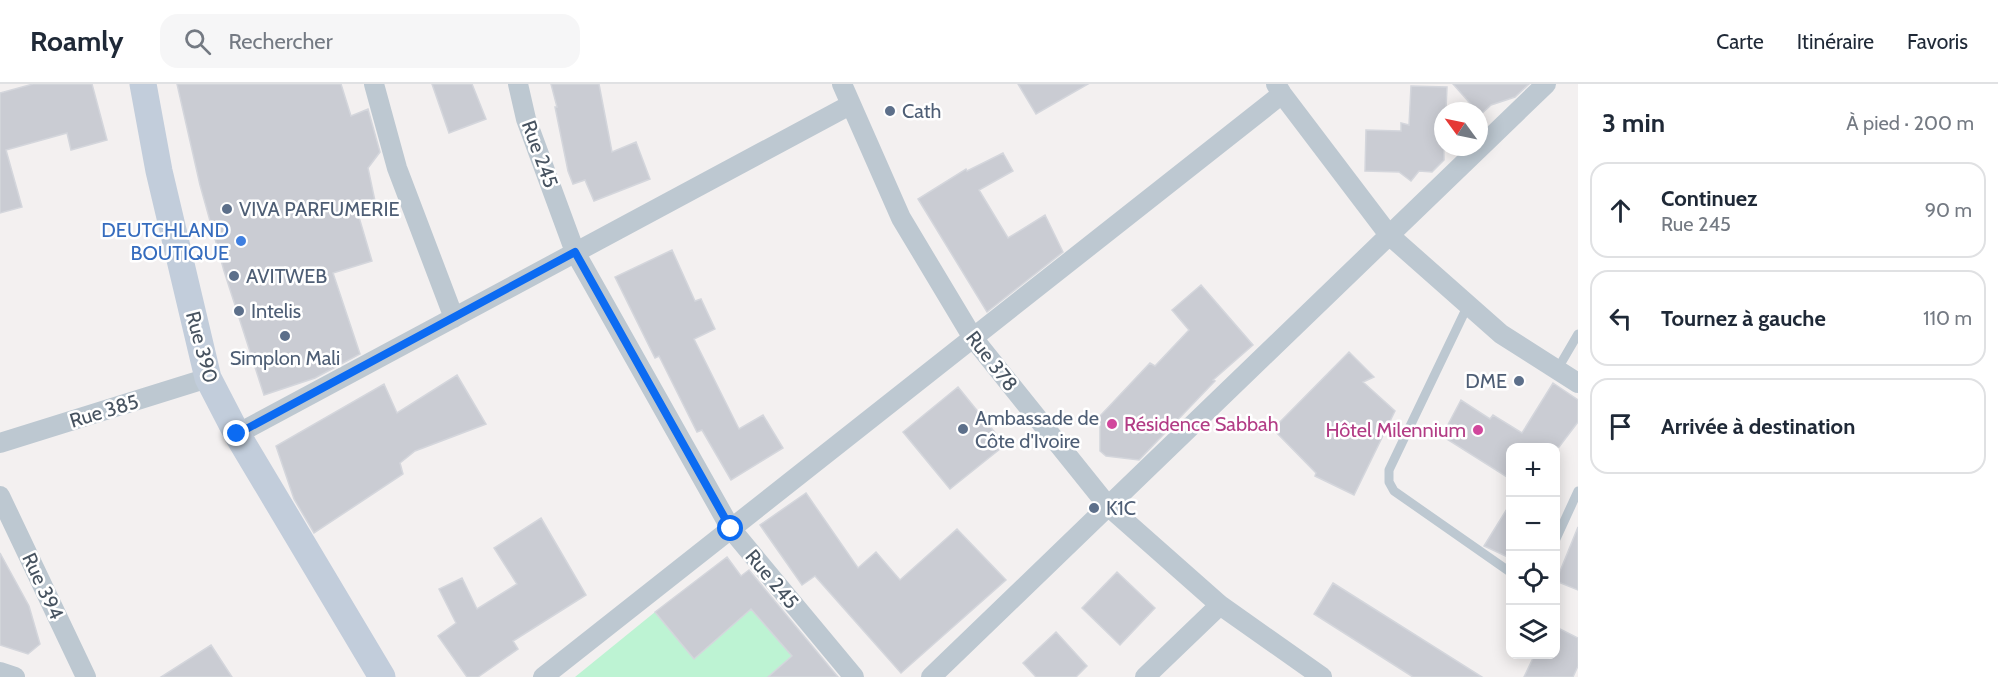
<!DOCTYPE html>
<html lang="fr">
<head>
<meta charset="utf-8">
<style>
	body { margin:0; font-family:Cabin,sans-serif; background:#f6f6f7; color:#1f2937 }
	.controls { position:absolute; right:18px; bottom:18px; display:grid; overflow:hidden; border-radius:12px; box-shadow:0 3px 15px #0003 }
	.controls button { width:54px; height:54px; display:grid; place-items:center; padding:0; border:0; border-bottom:2px solid #e0e1e3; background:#fff; color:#1f2937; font:30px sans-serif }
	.compass { position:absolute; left:1434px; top:18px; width:54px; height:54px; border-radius:50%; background:#fff; box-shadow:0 3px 15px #0003; rotate:303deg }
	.stop { position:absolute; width:18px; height:18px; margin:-14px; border:4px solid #0c6bf2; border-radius:50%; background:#fff }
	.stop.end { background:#0c6bf2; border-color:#fff; box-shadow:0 2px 6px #0008 }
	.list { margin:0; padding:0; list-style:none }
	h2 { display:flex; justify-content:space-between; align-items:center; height:78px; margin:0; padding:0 24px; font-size:26px }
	h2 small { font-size:20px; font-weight:400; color:#747a83 }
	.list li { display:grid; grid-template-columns:39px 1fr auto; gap:18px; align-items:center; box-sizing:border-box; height:96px; margin:0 12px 12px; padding:0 12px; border:2px solid #e0e1e3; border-radius:18px }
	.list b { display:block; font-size:22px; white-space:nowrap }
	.list p { margin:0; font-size:20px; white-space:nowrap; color:#747a83 }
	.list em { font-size:20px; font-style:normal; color:#747a83 }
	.icon { flex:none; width:33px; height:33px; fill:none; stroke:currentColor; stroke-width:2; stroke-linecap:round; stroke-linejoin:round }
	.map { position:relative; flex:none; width:1578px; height:593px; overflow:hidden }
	header { display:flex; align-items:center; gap:36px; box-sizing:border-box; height:84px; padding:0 30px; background:#fff; border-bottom:2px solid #e0e1e3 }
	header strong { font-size:28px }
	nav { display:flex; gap:33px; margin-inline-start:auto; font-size:21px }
	.search { width:420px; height:54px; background:#f6f6f7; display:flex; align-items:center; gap:15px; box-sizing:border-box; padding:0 21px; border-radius:18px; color:#747a83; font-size:22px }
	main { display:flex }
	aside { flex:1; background:#fff }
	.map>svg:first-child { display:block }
</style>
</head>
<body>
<header>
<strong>Roamly</strong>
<div class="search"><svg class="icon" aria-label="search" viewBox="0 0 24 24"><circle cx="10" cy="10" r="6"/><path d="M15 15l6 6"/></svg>Rechercher</div>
<nav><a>Carte</a><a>Itinéraire</a><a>Favoris</a></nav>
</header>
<main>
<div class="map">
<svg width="1578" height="593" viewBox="0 0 1578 593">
	<rect width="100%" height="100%" fill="#f3f0f0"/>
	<path fill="#bdf3d3" d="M751,525L792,572L768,593H575L655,528L694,575Z"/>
	<path fill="#caccd3" stroke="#d4d6dc" stroke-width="1.5" d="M33,0H92L107,56L71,66L67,49L6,66L22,123L0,129V9Z
		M177,0H341L351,32L368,25L380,68L368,84L375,117L356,123L372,177L333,189L360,270L315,294L264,311L224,187L200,101Z
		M432,0H472L486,35L449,49Z
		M551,0H599L612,68L636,58L650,95L594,117L585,96L573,100L568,87L555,23H557Z
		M1018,0H1088L1036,30Z
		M1453,0H1529L1515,13L1491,21L1480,31L1479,27H1477Z
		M1411,2L1447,3L1446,26H1443L1444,76L1432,88L1419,87L1411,97L1399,88L1365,87L1366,46L1401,47V39L1409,41Z
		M1003,69L1013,87L979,106L1008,154L1045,131L1063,168L987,228L918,115L966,85L967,87Z
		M672,166L695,217L701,215L715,245L694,255L739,345L763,331L783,364L731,396L702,346L697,348L659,272L655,274L615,193Z
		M1201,201L1253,261L1213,296L1215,297L1139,376L1106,372L1100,367V332L1150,279L1155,282L1189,246L1172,226Z
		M1349,268L1374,293L1363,298L1395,327L1354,411L1315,392L1316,389L1273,345Z
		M457,291L486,340L415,367L400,379L403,390L314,449L294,415L276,362L384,300L397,329Z
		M1553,299L1578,316V338L1559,363H1510V395L1442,352L1461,316L1490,335L1493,331L1522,349Z
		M958,303L1005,361L950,405L903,348Z
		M806,409L858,484L876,468L900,496L957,445L1006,496L901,589L815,492L802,501L760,441Z
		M1510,420V474L1484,462Z
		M541,434L586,511L513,557L518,565L478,593H467L438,552L456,539L439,505L462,494L477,525L517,500L494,464Z
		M1578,443V506L1556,497Z
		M0,469L29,522L40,560L28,570L0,561Z
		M727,473L741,492L749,486L838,593H768L792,572L751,525L694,575L655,528Z
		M1117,488L1155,524L1120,561L1082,524Z
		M1333,499L1482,593H1413L1314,530Z
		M1556,543L1578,554V582L1573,593H1524L1535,570H1556Z
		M1056,548L1087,582L1076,593H1036L1023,579Z
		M211,561L232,593H161Z"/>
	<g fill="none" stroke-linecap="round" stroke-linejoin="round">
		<path stroke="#bdc8d1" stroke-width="9" d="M1468,221L1389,386V398L1394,407L1510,488
			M1557,286L1578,250
			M1556,455L1578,407"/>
		<path stroke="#bdc8d1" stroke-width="20" d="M374,0L397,84L454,234
			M518,0L526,35L575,168L731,445L854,593
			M842,0L901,134L973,254L1108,422L1220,521L1322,593
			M1276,0L1282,10L1389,151L1501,250L1578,299
			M237,350L850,21
			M0,359L208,294
			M0,412L86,593
			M0,588L15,593
			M543,593L1282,10
			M931,593L1546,0
			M1145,593L1220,521"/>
		<path stroke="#c2cddb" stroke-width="27" d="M143,0L159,87L208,294L237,350L382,593"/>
	</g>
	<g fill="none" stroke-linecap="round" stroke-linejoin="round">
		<path stroke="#0c6bf2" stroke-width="8" d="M237,350L575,168L731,445"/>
	</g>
	<g fill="#5c6f8a" stroke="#fff" stroke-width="2">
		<circle cx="890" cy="27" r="6"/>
		<circle cx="227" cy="125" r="6"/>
		<circle cx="234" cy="192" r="6"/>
		<circle cx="239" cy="227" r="6"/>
		<circle cx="285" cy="252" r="6"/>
		<circle cx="1519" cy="297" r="6"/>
		<circle cx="963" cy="345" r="6"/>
		<circle cx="1094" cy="424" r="6"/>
	</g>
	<circle fill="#3f7fe0" stroke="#fff" stroke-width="2" cx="241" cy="157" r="6"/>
	<g fill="#d1479c" stroke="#fff" stroke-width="2">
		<circle cx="1112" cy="340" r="6"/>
		<circle cx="1478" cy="346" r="6"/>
	</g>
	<g text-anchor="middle" stroke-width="5" stroke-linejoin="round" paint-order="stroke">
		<g font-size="20" fill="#4e5e75" stroke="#fff" text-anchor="start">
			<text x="902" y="34">Cath</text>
			<text x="239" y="132">VIVA PARFUMERIE</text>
			<text x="246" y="199">AVITWEB</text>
			<text x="251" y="234">Intelis</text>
			<text x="285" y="281" text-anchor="middle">Simplon Mali</text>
			<text x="1507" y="304" text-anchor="end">DME</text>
			<text x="975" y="341">Ambassade de<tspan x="975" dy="23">Côte d'Ivoire</tspan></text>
			<text x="1106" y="431">K1C</text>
		</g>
		<g font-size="20" fill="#475360" stroke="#fff">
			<text transform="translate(540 70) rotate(70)" y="7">Rue 245</text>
			<text transform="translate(202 263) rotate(75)" y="7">Rue 390</text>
			<text transform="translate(992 277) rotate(52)" y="7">Rue 378</text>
			<text transform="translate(104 327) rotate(-17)" y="7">Rue 385</text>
			<text transform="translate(772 495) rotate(50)" y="7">Rue 245</text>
			<text transform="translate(43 502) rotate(65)" y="7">Rue 394</text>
		</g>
		<g font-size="20" fill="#366cbe" stroke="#fff" text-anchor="end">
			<text x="229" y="153">DEUTCHLAND<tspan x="229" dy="23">BOUTIQUE</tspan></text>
		</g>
		<g font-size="20" fill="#b23c85" stroke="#fff" text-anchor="start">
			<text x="1124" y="347">Résidence Sabbah</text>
			<text x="1466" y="353" text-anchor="end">Hôtel Milennium</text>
		</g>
	</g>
</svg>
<div class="controls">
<button>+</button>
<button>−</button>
<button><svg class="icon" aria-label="locate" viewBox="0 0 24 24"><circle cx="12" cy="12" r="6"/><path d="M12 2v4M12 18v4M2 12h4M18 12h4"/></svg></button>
<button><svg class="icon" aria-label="layers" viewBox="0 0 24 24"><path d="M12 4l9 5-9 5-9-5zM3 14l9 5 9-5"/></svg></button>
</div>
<svg class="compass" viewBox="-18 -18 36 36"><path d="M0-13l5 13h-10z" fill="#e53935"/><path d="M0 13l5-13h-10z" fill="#747a83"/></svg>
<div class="stop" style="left:731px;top:445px"></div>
<div class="stop end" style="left:237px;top:350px"></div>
</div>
<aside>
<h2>3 min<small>À pied · 200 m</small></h2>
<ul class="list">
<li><svg class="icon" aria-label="ahead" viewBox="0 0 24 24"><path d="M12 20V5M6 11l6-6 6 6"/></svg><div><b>Continuez</b><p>Rue 245</p></div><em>90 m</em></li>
<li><svg class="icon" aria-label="left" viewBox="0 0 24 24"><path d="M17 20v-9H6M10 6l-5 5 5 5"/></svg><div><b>Tournez à gauche</b></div><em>110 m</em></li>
<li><svg class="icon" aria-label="arrive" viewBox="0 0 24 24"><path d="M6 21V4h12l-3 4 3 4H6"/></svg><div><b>Arrivée à destination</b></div></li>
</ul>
</aside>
</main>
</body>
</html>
